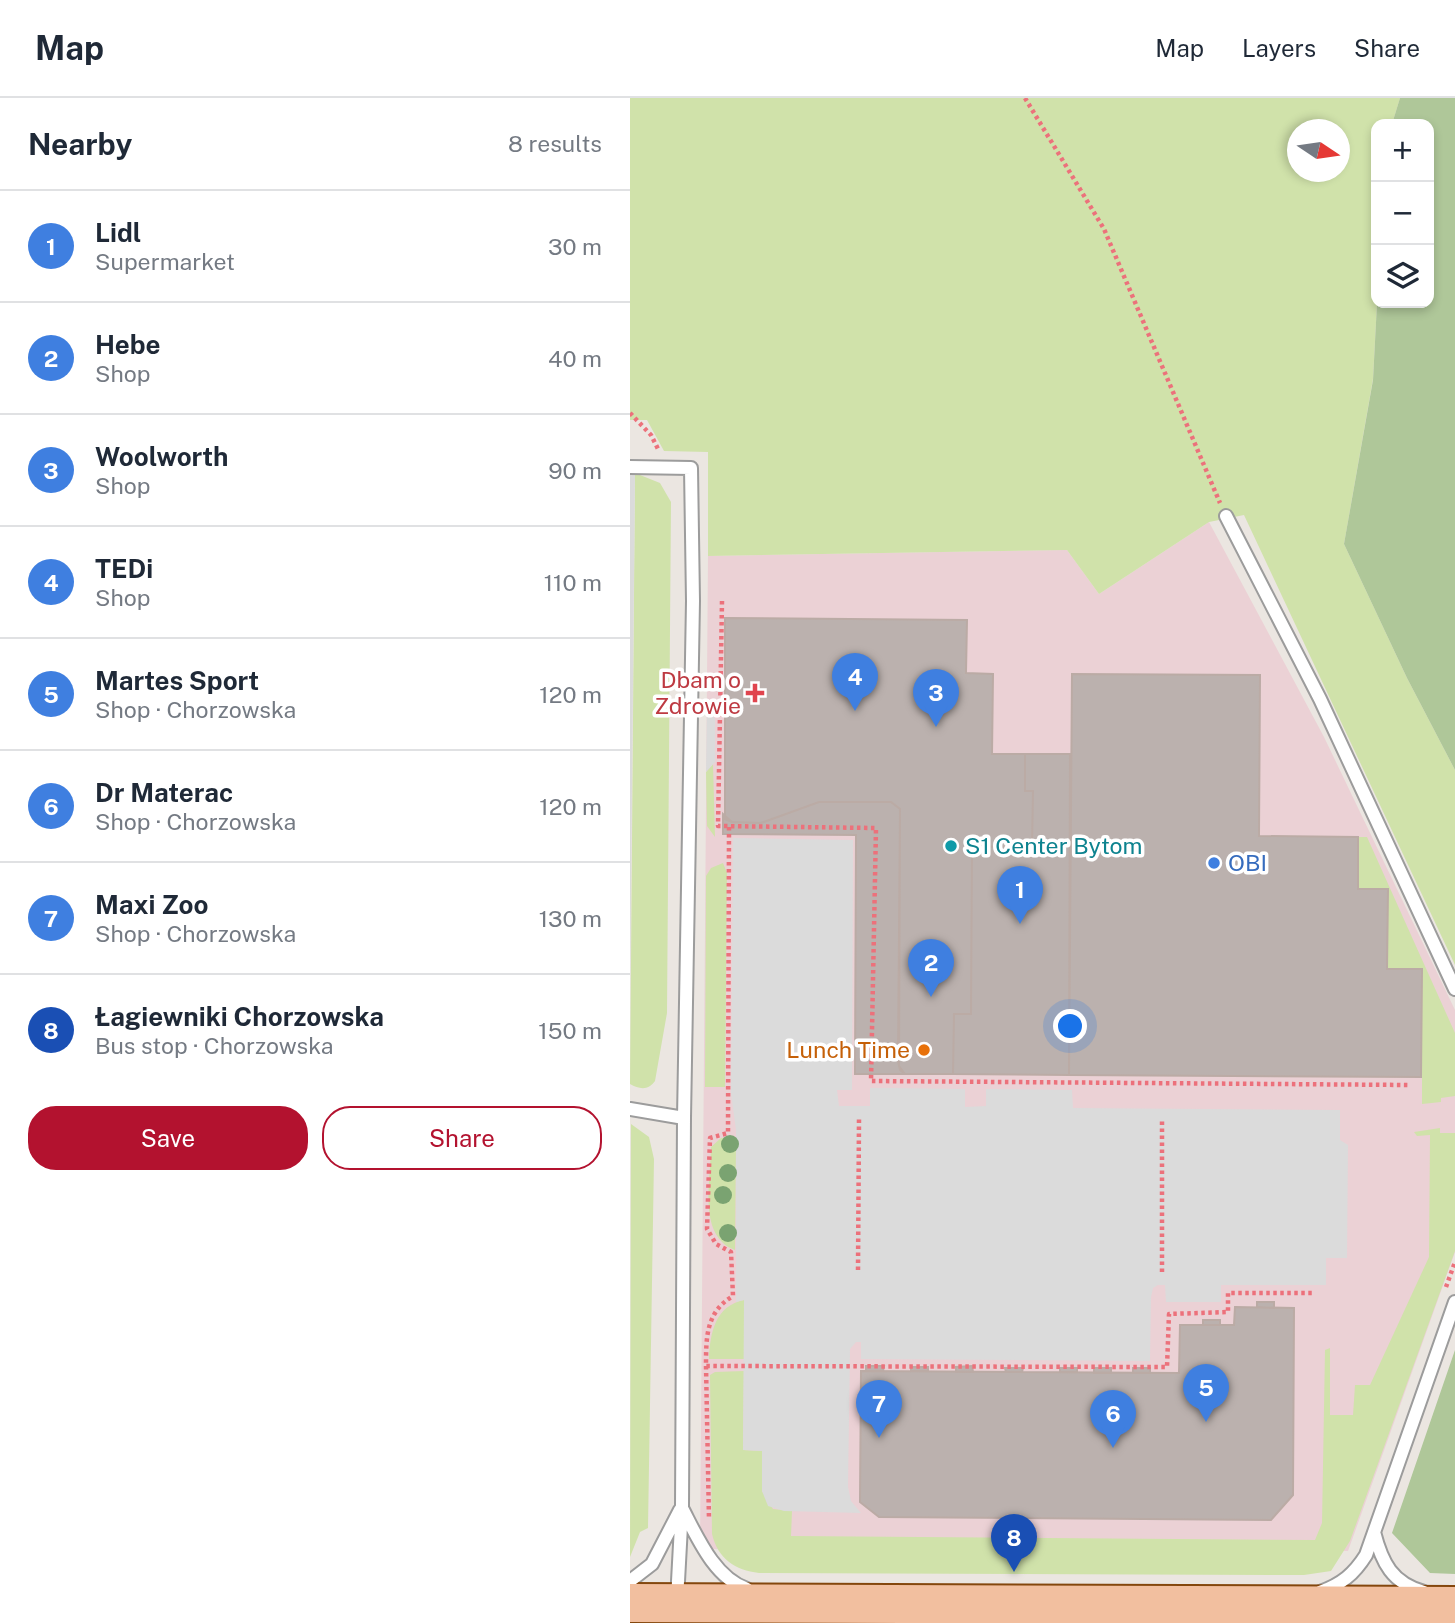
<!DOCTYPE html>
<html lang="en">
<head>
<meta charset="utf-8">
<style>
	body { margin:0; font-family:"Public Sans",sans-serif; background:#f6f6f7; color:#1f2937 }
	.controls { position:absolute; right:21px; top:21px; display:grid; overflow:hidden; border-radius:14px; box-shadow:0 4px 10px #0003 }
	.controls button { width:63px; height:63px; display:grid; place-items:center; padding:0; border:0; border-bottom:2px solid #e0e1e3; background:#fff; color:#1f2937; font:35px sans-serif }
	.compass { position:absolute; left:657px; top:21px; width:63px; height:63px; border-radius:50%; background:#fff; box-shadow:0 4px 10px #0003; rotate:103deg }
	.you { position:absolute; left:441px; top:929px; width:24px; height:24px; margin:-18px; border:5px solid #fff; border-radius:50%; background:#1a73e8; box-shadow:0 0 0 10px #1a73e833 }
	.badge { display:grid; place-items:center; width:46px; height:46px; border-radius:50%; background:#b3122f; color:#fff; font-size:23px; font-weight:700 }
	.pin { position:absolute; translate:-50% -58px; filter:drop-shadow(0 2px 4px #0008) }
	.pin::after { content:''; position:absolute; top:37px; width:24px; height:21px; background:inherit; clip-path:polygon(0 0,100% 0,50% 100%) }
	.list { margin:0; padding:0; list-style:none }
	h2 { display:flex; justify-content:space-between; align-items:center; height:91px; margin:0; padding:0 28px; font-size:30px }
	h2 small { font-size:23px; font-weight:400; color:#747a83 }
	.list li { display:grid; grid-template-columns:46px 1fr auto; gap:21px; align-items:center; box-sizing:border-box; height:112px; padding:0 28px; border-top:2px solid #e0e1e3 }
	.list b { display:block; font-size:26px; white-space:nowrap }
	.list p { margin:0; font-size:23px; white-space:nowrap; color:#747a83 }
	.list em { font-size:23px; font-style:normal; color:#747a83 }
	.actions { display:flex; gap:14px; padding:21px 28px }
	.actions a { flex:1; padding:16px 0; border:2px solid #b3122f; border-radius:28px; text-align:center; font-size:24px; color:#b3122f }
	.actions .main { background:#b3122f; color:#fff }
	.icon { flex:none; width:38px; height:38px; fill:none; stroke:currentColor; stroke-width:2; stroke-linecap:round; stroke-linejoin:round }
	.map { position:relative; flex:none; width:825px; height:1525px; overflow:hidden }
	header { display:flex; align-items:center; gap:42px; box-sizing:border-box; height:98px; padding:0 35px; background:#fff; border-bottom:2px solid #e0e1e3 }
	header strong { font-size:33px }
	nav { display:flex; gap:38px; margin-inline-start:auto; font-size:24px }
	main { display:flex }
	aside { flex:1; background:#fff }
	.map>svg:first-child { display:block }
</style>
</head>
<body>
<header>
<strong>Map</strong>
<nav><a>Map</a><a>Layers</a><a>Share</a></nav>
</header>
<main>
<aside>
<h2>Nearby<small>8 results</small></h2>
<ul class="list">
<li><span class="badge" style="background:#3f7fe0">1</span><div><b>Lidl</b><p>Supermarket</p></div><em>30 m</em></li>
<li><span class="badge" style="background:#3f7fe0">2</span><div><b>Hebe</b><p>Shop</p></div><em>40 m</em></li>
<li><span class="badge" style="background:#3f7fe0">3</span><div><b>Woolworth</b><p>Shop</p></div><em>90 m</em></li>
<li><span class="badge" style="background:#3f7fe0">4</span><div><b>TEDi</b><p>Shop</p></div><em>110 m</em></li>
<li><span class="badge" style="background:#3f7fe0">5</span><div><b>Martes Sport</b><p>Shop · Chorzowska</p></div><em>120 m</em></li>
<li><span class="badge" style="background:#3f7fe0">6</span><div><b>Dr Materac</b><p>Shop · Chorzowska</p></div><em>120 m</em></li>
<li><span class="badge" style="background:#3f7fe0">7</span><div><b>Maxi Zoo</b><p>Shop · Chorzowska</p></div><em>130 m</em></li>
<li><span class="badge" style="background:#1a4fb4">8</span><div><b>Łagiewniki Chorzowska</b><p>Bus stop · Chorzowska</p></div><em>150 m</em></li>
</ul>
<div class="actions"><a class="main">Save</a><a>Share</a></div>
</aside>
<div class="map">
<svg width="825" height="1525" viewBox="0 0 825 1525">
	<rect width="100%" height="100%" fill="#ebe6e1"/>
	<path fill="#ebd1d5" d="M579,424L694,639L825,912V1154L718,1453L70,1451L78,458L437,452L469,496Z"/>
	<path fill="#d0e2aa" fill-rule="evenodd" d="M0,0H770L762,26H746L747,205L743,281L714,446L777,580L825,672V867L614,417L579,424L469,496L437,452L78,458V354L34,353L17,322H0ZM668,32H710V74H668Z
		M5,375L30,385L41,404L37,915L25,983C18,993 9,991 0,986Z
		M83,666L85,739L77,728L76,674Z
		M728,739H737L825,935V998L811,1000V1004L792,1006V871H757L728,791Z
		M93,765L97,775L95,989H75L76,778L81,770Z
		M1,1026L19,1039L24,1061L18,1430L10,1434L0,1459Z
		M810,1030V1035H825V1153L720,1443L701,1473L674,1477L129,1475C105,1472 88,1461 82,1436L80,1277L85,1274L114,1273L113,1352L132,1353V1393L143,1411L162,1413L161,1438L685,1442L692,1425L695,1252L700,1250V1317H723L725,1287H740L799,1159L800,1037L787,1038L784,1034Z
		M106,1032V1042L105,1158V1152C67,1138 81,1082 81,1049L91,1040L106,1039Z
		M114,1202V1261H79C80,1235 85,1208 114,1202Z"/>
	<path fill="#afc799" d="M770,0H825V672L777,580L714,446L743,282L747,205H799V26H762Z
		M825,1252V1476L800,1475L762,1435Z"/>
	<path fill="#dbdbdb" d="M0,375H5L0,892Z
		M77,610L85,621V664L76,674Z
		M103,740L223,742L222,992H207L209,1008H240V990H265L335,991V1009L356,1008V991L442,992L443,1010L710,1012V1042L718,1047L717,1160H696V1187H591V1204H536L535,1187H528L523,1190L521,1199L520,1263L231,1261V1244H226L220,1251L218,1389L221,1403L231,1415L154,1413L138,1408L132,1393V1353L113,1352L114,1202L106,1204V1032L101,995Z"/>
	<path fill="#bbb1ae" stroke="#bbaba5" stroke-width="2" d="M95,520L337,522L336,575L363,576L362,656H395V693H403L402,748L342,749L341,916H324L323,976H275L269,968L270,711L261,704H189L131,725L102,724L95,721Z
		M442,576L630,577L629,738L728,739V791H758L757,871H792L791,979L439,977Z
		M395,656H440L439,977L323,976L324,916H341L342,749L402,748L403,693H395Z
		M189,704H261L270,711L268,963L270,972L275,976H225L226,737L93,736V716L102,724L131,725Z
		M627,1204H644V1210L627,1209Z
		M605,1209L664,1210L663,1397L641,1422L249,1419L230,1404L231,1273L549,1275L550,1227H604Z
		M573,1222H590V1227H573Z
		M236,1268H254L253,1273H236Z
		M342,1268L343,1274H326V1269Z
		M281,1269H298V1273H281Z
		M375,1270H393L392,1274H376Z
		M430,1270H447V1274H430Z
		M464,1270H481V1275H464Z
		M503,1270H520V1275H503Z"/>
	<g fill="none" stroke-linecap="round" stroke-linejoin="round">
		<g stroke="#9c9c9c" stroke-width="16">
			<path id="service" d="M0,369L61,370L63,503L54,1020L0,1011
				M596,418L690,601L825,891
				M53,1412C68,1441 85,1480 117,1491
				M744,1434C752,1465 762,1485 794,1494
				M0,1483L22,1466L50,1412
				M690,1494C712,1486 724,1476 736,1457L825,1204
				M47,1502L52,1409L54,1020"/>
		</g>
		<g stroke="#84470d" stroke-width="42">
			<path id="primary" d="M0,1505L825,1508"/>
		</g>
		<path stroke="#ec717b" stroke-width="4.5" stroke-dasharray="3.5 3.5" stroke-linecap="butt" d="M395,0L474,131L590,405
			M0,315L21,337L29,353
			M92,503L88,728L246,730L241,983L780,987
			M99,729L98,1035L80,1040L77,1131L86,1146L101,1154L103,1198C76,1214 76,1239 76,1268L537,1269L539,1216L598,1214V1195H684
			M228,1172L229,1021
			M532,1174V1023
			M816,1189L825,1164
			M76,1268L79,1422"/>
		<use href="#service" stroke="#fff" stroke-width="12"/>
		<use href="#primary" stroke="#f2bf9f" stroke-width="38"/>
	</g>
	<g fill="#7aa371">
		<circle cx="100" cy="1046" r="9"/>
		<circle cx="98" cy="1075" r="9"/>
		<circle cx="93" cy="1097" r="9"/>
		<circle cx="98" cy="1135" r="9"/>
	</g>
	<path fill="#e0444e" stroke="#fff" stroke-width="2.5" d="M121.5 584.5h7v7h7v7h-7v7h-7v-7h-7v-7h7z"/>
	<circle fill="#0f9aa8" stroke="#fff" stroke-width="2.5" cx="321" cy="748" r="7"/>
	<circle fill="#3f7fe0" stroke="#fff" stroke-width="2.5" cx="584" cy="765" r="7"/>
	<circle fill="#e8710a" stroke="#fff" stroke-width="2.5" cx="294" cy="952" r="7"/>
	<g text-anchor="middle" stroke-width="7" stroke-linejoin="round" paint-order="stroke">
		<g font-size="23" fill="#be3a42" stroke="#fff" text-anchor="end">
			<text x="111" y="590">Dbam o<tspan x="111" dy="26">Zdrowie</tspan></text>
		</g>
		<g font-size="23" fill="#0d838f" stroke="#fff" text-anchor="start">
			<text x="335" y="756">S1 Center Bytom</text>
		</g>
		<g font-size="23" fill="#366cbe" stroke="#fff" text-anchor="start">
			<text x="598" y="773">OBI</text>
		</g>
		<g font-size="23" fill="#c56008" stroke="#fff" text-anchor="end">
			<text x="280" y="960">Lunch Time</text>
		</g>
	</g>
</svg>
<div class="controls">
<button>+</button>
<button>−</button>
<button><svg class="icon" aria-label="layers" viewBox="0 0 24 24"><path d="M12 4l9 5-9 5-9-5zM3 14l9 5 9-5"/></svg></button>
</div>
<svg class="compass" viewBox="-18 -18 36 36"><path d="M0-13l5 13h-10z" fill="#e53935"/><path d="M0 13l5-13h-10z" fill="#747a83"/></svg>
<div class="you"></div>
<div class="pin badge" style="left:390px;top:826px;background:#3f7fe0">1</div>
<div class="pin badge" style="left:301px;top:899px;background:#3f7fe0">2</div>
<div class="pin badge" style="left:306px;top:629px;background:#3f7fe0">3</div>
<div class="pin badge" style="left:225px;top:613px;background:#3f7fe0">4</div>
<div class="pin badge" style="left:576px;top:1324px;background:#3f7fe0">5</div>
<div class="pin badge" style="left:483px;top:1350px;background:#3f7fe0">6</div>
<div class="pin badge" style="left:249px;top:1340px;background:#3f7fe0">7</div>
<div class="pin badge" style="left:384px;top:1474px;background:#1a4fb4">8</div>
</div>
</main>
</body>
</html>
